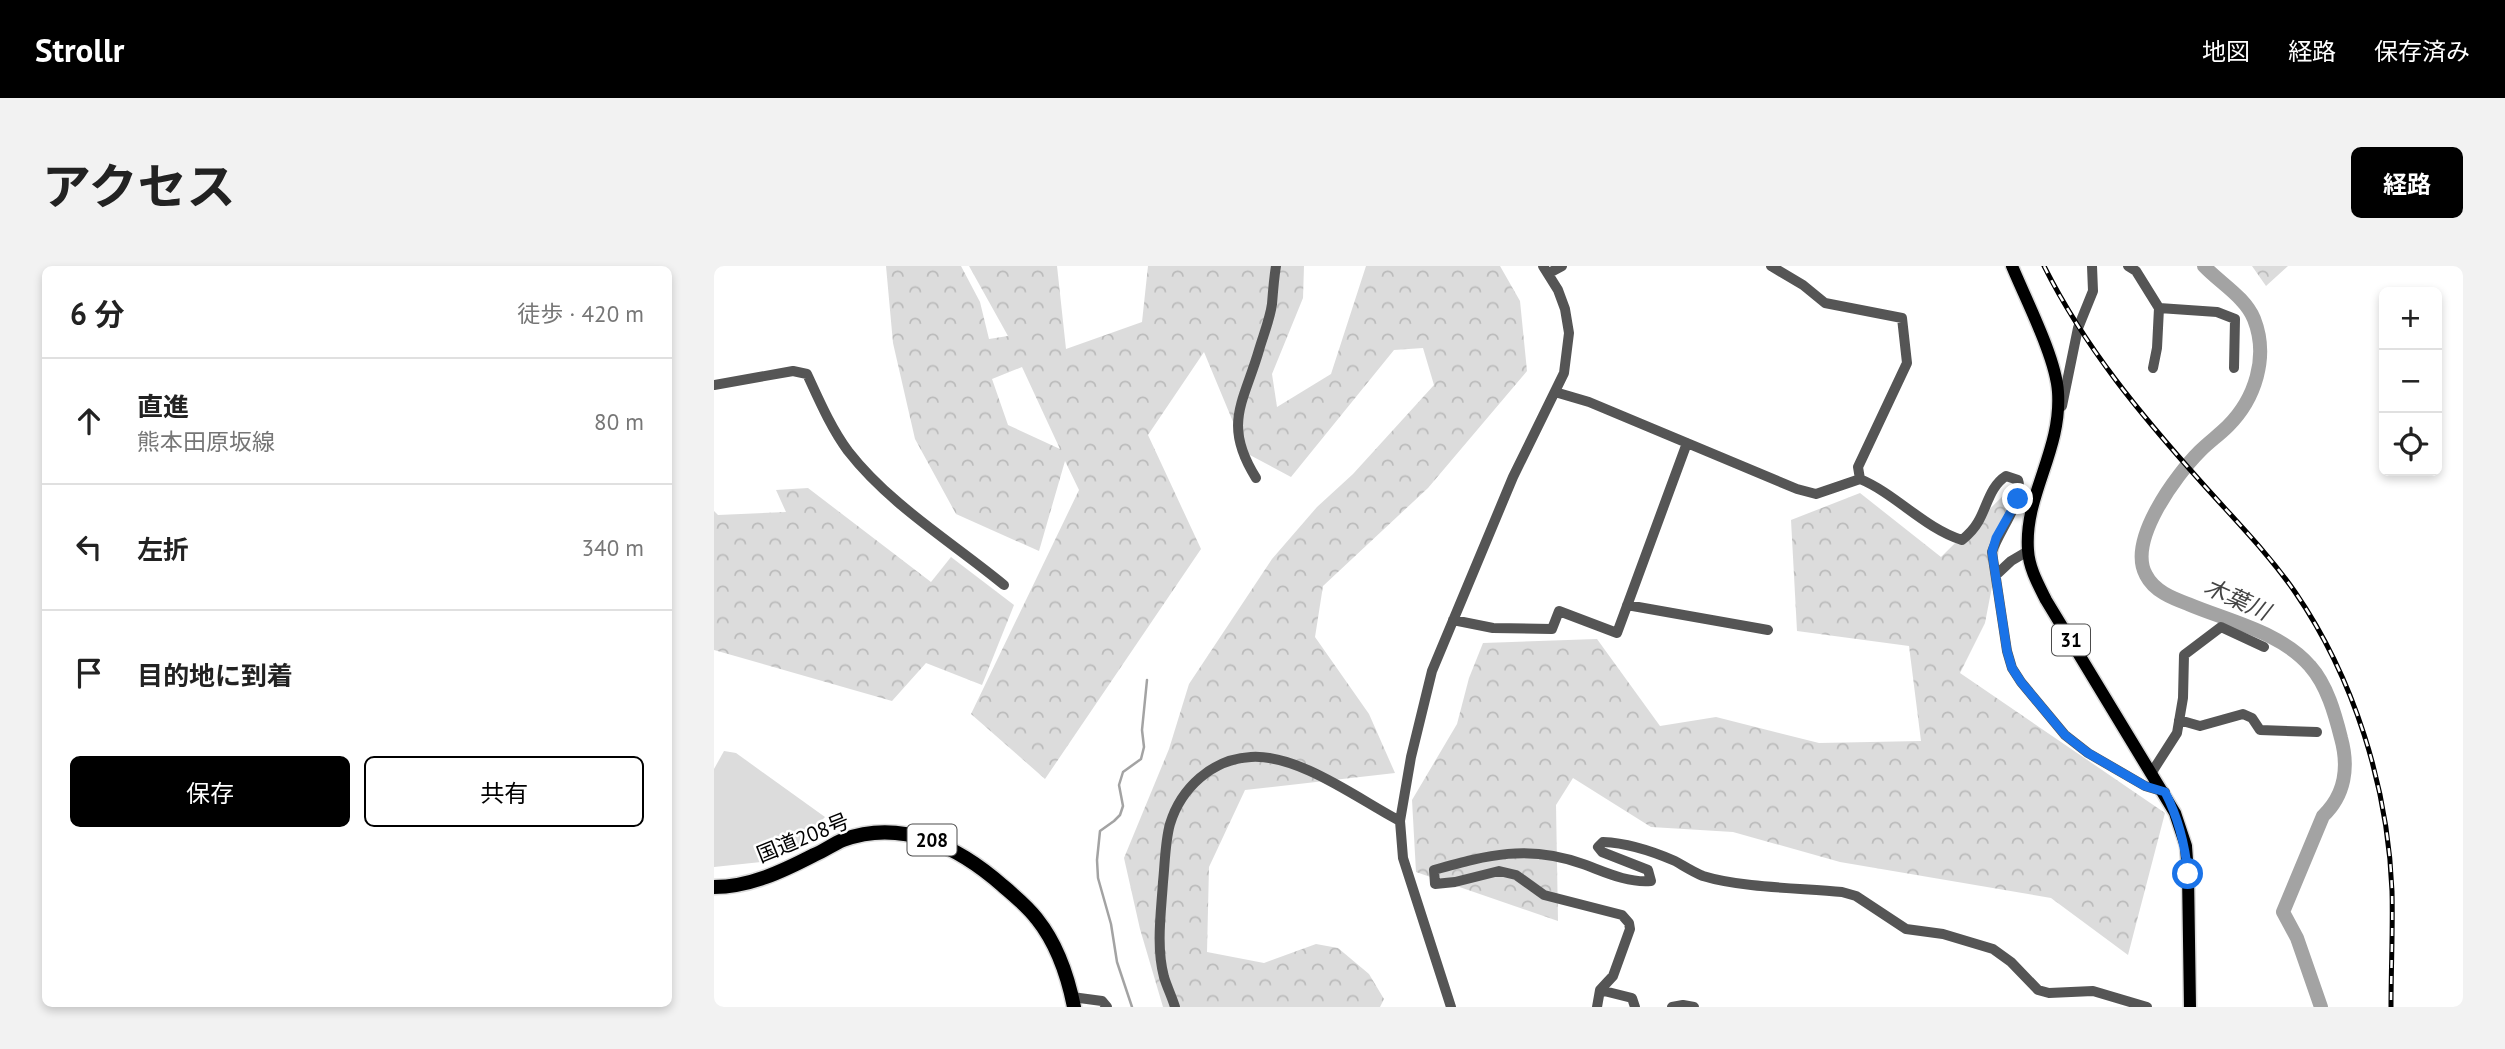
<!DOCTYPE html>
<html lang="ja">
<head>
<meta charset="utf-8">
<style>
	body { margin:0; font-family:"PT Sans","Noto Sans JP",sans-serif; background:#f2f2f2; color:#222 }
	.controls { position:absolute; right:21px; top:21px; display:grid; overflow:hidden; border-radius:10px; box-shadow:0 4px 10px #0003 }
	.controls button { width:63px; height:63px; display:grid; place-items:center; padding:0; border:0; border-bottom:2px solid #e0e0e0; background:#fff; color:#222; font:35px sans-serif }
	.stop { position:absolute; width:21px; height:21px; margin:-16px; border:5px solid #1a73e8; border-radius:50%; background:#fff }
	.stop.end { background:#1a73e8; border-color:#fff; box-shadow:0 2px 7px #0008 }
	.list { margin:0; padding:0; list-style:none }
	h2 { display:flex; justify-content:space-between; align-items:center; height:91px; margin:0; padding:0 28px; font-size:30px }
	h2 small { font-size:23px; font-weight:400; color:#767676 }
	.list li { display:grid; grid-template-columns:46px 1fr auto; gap:21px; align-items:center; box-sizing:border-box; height:126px; padding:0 28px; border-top:2px solid #e0e0e0 }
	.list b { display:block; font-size:26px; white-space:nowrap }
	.list p { margin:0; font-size:23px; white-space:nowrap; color:#767676 }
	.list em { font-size:23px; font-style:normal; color:#767676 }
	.actions { display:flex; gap:14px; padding:21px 28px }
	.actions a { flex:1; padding:16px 0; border:2px solid #000; border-radius:10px; text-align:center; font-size:24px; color:#000 }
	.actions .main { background:#000; color:#fff }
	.icon { flex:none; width:38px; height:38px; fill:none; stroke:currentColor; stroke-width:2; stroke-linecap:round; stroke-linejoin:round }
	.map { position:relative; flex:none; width:1749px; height:741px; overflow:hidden; border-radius:10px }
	header { display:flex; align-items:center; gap:42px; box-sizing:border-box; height:98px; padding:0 35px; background:#000; color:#fff }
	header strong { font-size:33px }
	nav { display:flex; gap:38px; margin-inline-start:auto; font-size:24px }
	.intro { display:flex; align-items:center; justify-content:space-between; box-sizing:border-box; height:168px; padding:0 42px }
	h1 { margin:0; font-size:49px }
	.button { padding:18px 32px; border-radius:10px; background:#000; color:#fff; font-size:24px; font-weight:700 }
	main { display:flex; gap:42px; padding:0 42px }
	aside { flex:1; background:#fff; border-radius:10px; box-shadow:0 4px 10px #0003 }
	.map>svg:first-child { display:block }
</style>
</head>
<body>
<header>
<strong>Strollr</strong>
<nav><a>地図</a><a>経路</a><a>保存済み</a></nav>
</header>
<div class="intro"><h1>アクセス</h1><a class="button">経路</a></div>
<main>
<aside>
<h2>6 分<small>徒歩 · 420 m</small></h2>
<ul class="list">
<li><svg class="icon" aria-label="ahead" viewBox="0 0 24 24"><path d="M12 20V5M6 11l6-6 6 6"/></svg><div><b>直進</b><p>熊本田原坂線</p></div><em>80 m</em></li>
<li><svg class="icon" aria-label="left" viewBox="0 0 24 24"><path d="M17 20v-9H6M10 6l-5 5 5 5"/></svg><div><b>左折</b></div><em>340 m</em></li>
<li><svg class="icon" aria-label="arrive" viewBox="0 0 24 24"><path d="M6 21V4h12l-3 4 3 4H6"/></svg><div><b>目的地に到着</b></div></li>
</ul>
<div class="actions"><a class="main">保存</a><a>共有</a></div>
</aside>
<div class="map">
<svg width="1749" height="741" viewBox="0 0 1749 741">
	<defs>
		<pattern id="forest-crowns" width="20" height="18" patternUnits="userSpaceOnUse" patternTransform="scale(1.75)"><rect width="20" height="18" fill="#dcdcdc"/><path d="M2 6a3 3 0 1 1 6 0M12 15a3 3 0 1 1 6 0" fill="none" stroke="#bbb"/></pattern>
	</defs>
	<rect width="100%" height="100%" fill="#fff"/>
	<path fill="#dcdcdc" d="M10,485L22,487L111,551L83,580L47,596L0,601V503Z"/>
	<path fill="url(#forest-crowns)" fill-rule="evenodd" d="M172,0H247L266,36L275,73L294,70L255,0H343L352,83L428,56L434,0H590L589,32L558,108L563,141L617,108L652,0H786L806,35L813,105L714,222L609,320L601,371L655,448L681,507L531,524L495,601L493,686L550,697L602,678L624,682L655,708L670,733L666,741H449L426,663L410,592L455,483L475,418L558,293L603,241L639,208L720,119L709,82L680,84L577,211L532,187L490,86L434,169L487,283L331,513L257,448L365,224L351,195L325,285L242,248L201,173L179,77ZM308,101L346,183L294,159L278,113Z
		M1538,0H1574L1552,20Z
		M94,222L217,316L237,291L300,339L268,419L212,397L178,435L0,384V245L4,249L72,246L62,224Z
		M1297,222L1271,357L1246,407L1451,547L1414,689L1337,632L1126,596L1019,566L937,561L859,512L842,539L844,655L702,606L698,534L743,458L755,412L769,377L883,373L946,460L1002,451L1105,477L1207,475L1195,380L1083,365L1077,254L1146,227L1227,291Z"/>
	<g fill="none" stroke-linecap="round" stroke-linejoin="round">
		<path stroke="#a3a3a3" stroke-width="2.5" d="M418,741L403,696L397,658L384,612L383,594L386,565L400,555L406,549L409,540L405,519L409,506L427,493L430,481L428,464L433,414"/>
		<path stroke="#a3a3a3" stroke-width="14" d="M1490,0C1506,17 1531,31 1540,53C1555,91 1541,133 1514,160C1505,169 1495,176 1486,185C1462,209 1413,275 1432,309C1440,325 1458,332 1474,338C1514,355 1567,366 1596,400C1613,419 1621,448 1627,472C1635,501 1631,529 1609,550L1569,646L1583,672L1607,741"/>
		<g stroke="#dbdbdb" stroke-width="15">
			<path id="major" d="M1298,0C1312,34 1342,92 1344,126C1348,185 1310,229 1314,284C1315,302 1324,318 1332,334L1461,547L1472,580L1474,608L1476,741"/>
		</g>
		<g stroke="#dbdbdb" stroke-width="17">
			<path id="highway" d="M0,621C36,621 69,605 100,589C110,585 119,578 129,574C188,552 245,581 289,620C301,630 314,641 323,653C343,678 354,711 360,741"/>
		</g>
		<path stroke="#555" stroke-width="10" d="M1057,0L1089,19L1111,37L1188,52L1193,97L1144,201L1146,213
			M1414,0L1422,5L1445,42L1443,82L1439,102
			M835,7L848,0
			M1445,42L1503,46L1521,53L1520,102
			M0,119L79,105L93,108C105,134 117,162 134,185C176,239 238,276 290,319
			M841,126L875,136L1083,223L1102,228L1146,213
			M1348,140L1364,62L1379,25L1378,0
			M542,212C508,158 530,136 545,84C549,70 556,53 558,38C559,25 560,12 562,0
			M1146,213C1182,228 1210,262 1248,274C1254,269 1260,263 1264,256C1273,241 1276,220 1292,210L1304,214C1311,233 1284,266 1278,286L1293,385L1298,402L1307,416L1351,469L1374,487L1431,520L1451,526
			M1282,309L1297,295L1314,285
			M913,339L1054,364
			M739,354L779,362L838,363L845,345L903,367L973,177
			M1465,454L1486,460L1529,448L1538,452L1546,464L1603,466
			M1438,506L1463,467L1469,432L1470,389L1507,361L1550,381
			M886,724L918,732L921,741
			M358,731L388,735L393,741
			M461,741C458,731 453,721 450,711C442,681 447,647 449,616C451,597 451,576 456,558C467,522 498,493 537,491C585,488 644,533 686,555
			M737,741L689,592L686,555L697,491L718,405L799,211L850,107L855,67L851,43L844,24L829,0
			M883,741L886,724L899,710L916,663L915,657L908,649L830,629L802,609L785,605L741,616L721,618L720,604C774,589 814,578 869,598C891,606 913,617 937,615L934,604L888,586L884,581L889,576C914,577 938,585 961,595C970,600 979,606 989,610C1028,622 1087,622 1128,626L1142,630L1192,663L1229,668L1279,683L1297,696L1324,724L1335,727L1379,725L1433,741
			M958,741L969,739L980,741"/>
		<use href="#major" stroke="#000" stroke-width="12"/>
		<use href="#highway" stroke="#000" stroke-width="14"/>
		<g stroke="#000" stroke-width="5">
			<path id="rail" d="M1330,0C1371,82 1428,150 1488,217C1520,253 1554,287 1581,326C1640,412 1674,521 1678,625C1679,663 1677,702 1677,741"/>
		</g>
		<use href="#rail" stroke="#fff" stroke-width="2.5" stroke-dasharray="8" stroke-linecap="butt"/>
	</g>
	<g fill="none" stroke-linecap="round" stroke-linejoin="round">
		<path stroke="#1a73e8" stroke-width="9" d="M1304,233L1282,272L1278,286L1293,385L1298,402L1307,416L1351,469L1374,487L1431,520L1451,526C1465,553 1471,578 1474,608"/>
	</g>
	<g text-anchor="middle" stroke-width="5" stroke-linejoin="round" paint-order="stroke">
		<g fill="#fff" stroke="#4c4c4c" stroke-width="2">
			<rect x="1338" y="358.5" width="38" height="31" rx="5"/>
			<rect x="193.5" y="558.5" width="49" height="31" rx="5"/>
		</g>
		<g font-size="19" font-weight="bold" fill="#000">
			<text x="1357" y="381">31</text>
			<text x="218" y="581">208</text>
		</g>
		<g font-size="21" fill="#000" stroke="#fff">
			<text transform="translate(89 572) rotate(-22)" y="7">国道208号</text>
		</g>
		<g font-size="23" font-style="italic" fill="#444" stroke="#fff">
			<text transform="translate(1523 333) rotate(24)" y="8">木葉川</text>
		</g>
	</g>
</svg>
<div class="controls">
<button>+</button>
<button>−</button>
<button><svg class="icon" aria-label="locate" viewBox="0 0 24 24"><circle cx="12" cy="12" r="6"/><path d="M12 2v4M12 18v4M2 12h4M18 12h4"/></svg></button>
</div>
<div class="stop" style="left:1474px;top:608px"></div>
<div class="stop end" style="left:1304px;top:233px"></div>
</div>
</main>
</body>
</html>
